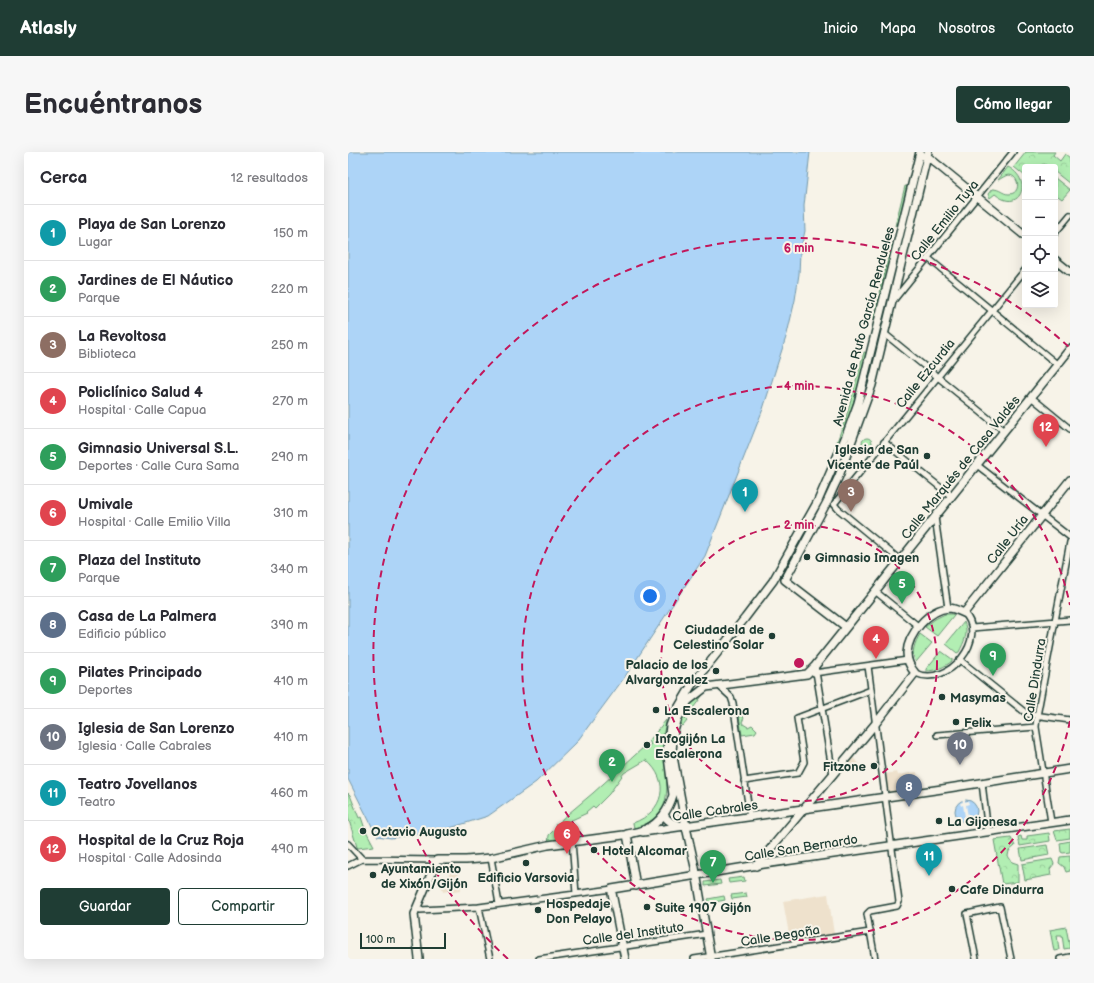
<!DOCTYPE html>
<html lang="es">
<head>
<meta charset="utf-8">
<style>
	body { margin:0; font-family:"Balsamiq Sans",sans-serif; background:#f7f7f7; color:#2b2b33 }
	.controls { position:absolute; right:12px; top:12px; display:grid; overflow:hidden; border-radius:4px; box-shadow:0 4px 16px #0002 }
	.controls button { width:36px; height:36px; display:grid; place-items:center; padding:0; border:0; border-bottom:1px solid #e1e1e2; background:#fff; color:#2b2b33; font:20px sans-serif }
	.scale { position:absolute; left:12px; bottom:10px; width:86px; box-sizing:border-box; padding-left:4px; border:2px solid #1f3d34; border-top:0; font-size:11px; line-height:14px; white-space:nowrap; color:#1f3d34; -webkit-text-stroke:3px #f7f3e8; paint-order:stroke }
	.you { position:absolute; left:302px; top:444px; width:14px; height:14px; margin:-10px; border:3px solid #fff; border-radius:50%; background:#1a73e8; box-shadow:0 0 0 6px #1a73e833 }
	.badge { display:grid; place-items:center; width:26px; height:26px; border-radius:50%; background:#1f3d34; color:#fff; font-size:13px; font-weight:700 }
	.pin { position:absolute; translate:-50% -33px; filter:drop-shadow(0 1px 2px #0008) }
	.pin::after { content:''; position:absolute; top:21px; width:14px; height:12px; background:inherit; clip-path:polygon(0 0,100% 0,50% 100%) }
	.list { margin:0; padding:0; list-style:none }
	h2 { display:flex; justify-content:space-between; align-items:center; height:52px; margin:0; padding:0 16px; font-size:17px }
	h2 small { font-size:13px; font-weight:400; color:#7c7c81 }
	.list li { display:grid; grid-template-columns:26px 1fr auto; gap:12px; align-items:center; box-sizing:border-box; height:56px; padding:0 16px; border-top:1px solid #e1e1e2 }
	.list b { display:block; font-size:15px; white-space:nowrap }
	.list p { margin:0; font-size:13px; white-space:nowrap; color:#7c7c81 }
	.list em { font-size:13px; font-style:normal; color:#7c7c81 }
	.actions { display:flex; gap:8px; padding:12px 16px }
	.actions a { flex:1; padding:9px 0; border:1px solid #1f3d34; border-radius:4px; text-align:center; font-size:14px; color:#1f3d34 }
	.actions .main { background:#1f3d34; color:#fff }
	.icon { flex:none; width:22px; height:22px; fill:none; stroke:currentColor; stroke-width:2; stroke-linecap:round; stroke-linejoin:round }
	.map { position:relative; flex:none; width:722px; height:807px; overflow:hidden; border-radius:4px }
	header { display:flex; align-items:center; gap:24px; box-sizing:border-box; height:56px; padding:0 20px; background:#1f3d34; color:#fff }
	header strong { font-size:19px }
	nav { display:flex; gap:22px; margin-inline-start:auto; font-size:14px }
	.intro { display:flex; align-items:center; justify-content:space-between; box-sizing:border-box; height:96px; padding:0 24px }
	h1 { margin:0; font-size:28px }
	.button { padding:10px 18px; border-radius:4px; background:#1f3d34; color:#fff; font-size:14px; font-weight:700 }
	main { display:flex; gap:24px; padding:0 24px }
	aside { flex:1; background:#fff; border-radius:4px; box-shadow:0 4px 16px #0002 }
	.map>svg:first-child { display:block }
</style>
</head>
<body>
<header>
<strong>Atlasly</strong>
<nav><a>Inicio</a><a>Mapa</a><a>Nosotros</a><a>Contacto</a></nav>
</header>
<div class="intro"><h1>Encuéntranos</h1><a class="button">Cómo llegar</a></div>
<main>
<aside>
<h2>Cerca<small>12 resultados</small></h2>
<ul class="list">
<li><span class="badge" style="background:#0f9aa8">1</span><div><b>Playa de San Lorenzo</b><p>Lugar</p></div><em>150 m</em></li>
<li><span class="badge" style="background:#2e9e5b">2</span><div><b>Jardines de El Náutico</b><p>Parque</p></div><em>220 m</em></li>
<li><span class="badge" style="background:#8d6e63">3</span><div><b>La Revoltosa</b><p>Biblioteca</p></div><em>250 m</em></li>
<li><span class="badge" style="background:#e0444e">4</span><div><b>Policlínico Salud 4</b><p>Hospital · Calle Capua</p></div><em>270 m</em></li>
<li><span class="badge" style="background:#2e9e5b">5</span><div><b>Gimnasio Universal S.L.</b><p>Deportes · Calle Cura Sama</p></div><em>290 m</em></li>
<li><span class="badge" style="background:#e0444e">6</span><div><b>Umivale</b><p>Hospital · Calle Emilio Villa</p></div><em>310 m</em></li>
<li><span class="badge" style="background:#2e9e5b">7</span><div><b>Plaza del Instituto</b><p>Parque</p></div><em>340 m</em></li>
<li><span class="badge" style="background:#5c6f8a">8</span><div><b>Casa de La Palmera</b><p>Edificio público</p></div><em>390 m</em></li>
<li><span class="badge" style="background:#2e9e5b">9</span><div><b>Pilates Principado</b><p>Deportes</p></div><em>410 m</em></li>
<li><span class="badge" style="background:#6b7280">10</span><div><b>Iglesia de San Lorenzo</b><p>Iglesia · Calle Cabrales</p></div><em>410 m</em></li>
<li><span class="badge" style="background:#0f9aa8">11</span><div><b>Teatro Jovellanos</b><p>Teatro</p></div><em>460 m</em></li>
<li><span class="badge" style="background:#e0444e">12</span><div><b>Hospital de la Cruz Roja</b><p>Hospital · Calle Adosinda</p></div><em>490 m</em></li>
</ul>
<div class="actions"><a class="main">Guardar</a><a>Compartir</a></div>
</aside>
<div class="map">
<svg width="722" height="807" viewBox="0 0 722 807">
	<defs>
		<pattern id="grass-tufts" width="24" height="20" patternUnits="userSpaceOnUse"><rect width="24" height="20" fill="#b2eeb3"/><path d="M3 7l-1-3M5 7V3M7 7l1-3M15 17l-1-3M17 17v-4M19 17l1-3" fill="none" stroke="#99cd9b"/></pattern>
		<pattern id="forest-crowns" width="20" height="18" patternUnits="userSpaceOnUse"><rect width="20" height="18" fill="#b2eeb3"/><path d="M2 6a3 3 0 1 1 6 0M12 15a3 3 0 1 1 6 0" fill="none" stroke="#99cd9b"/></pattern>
	</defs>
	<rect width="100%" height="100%" fill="#f7f3e8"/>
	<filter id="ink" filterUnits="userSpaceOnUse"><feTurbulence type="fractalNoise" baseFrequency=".025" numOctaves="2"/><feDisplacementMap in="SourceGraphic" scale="8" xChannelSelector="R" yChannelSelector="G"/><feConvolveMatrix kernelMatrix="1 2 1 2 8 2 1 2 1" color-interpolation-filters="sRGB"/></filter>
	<g filter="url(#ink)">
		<path fill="#eee1cc" d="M504,605L516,616L508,619L499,611Z
			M549,620L550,623L569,620L571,637L540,641L537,622Z
			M104,716L110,718L113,738L105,739L104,737L102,738L100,737V739L95,740L94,736Z
			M480,742L486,782L442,788L435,749Z"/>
		<path fill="url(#grass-tufts)" stroke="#689674" d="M568,26L570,28L531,189L528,187Z
			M527,192L529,194C519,236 507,278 489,318L487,316Z
			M468,359L470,360L469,363L438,413Z
			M718,775L722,796L716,797L714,783H709L711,798L706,799L702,778Z"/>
		<path fill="url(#forest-crowns)" stroke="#689674" d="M678,0H707L705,3L712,9L717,2L722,6V32L707,20V15H700L697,12L689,15H677V24L666,15Z
			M0,641L2,643L11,666L13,665L17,677L26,694L10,696L9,695L0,665Z
			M722,677V686L709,688L706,679Z
			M701,681L702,689L672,694L670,685L673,684L674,688H679V684Z
			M663,686L667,694L661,699L660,704L664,710L670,712V730L654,732L646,688Z
			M699,693L701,703L674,708L672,697Z
			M722,704V719L718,720L716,715L711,711L712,705Z
			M704,707L706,712L702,717L703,723L677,728L674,712Z"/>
		<path fill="#b2eeb3" stroke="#689674" d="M660,15C686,28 672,63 647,42L642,46L640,42L644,37C653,37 654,42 661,42C673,42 672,24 661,23C657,23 653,27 650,28Z
			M707,26L722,38L714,47L707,42Z
			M557,34L560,35L550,71L547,74Z
			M543,91L545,96L527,167L525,166Z
			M516,200L519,201L502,263L488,299L486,298L499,262Z
			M514 291a5 5 0 1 1 10 0a5 5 0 1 1-10 0Z
			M597,462H604L606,463L589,484L577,475L587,467Z
			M616,470C621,481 616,490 611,500L609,501L598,492Z
			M572,482L584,491L568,510C562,502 567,490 572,482Z
			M593,499L604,507V509C597,515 587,519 578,519V517Z
			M357,540L337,567L339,569L335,574L333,572L331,575L330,574C337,558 342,550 357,540Z
			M393,563L396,566L394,570L395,572L400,575L404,573L409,578L407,581L394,583L391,564Z
			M318,568C318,575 314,582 315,589C316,624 333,664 286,676L285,671C316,660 323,629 298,608L276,621L261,642L247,656L245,654L238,660L239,661L215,672L217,690L200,693L201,683L209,675L207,673L212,671L214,667L245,641L296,595L298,597L303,592L301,589Z
			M722,689V700L715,701L713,700L712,691Z
			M396,725L397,729L381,731L380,727Z
			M372,728L373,732L357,734V730Z
			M398,741L399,745L384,747L383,743Z
			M376,744L377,748L361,751L360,747Z"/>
		<path fill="#add4f7" stroke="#7498a9" d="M0,0H462L456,54L457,79L452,100L451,122L447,148L439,182L415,257L357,404L276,526L228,591L188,630L140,664L99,677L43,686L29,684L0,627Z
			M607 659a11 11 0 1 1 22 0a11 11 0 1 1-22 0Z"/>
		<path fill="#f7f3e8" d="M614,647H617V650L620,649L621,652L618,653L620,664H623V667H621V670L618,671V668H615V665H617L615,653L613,654L612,651L615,650Z"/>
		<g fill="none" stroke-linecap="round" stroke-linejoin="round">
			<g stroke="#1f3d34" stroke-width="8">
				<path id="street" d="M707,81L722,63
					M580,106L710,213
					M545,149L665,0
					M537,182L656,279
					M683,245L722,277
					M536,290L603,344
					M629,313L722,385
					M486,352L677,118
					M486,352L490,357L552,408
					M587,365L600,456
					M527,439L570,474
					M624,476L722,468
					M612,508L679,562L722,568
					M467,514L485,623
					M520,514L551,750L549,754L522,759L519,762L527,807
					M466,521L560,508
					M567,521C601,537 641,485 616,461
					M371,534L383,545L385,551L402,665
					M589,583L688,575
					M396,629L450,621L456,610L449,566L523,538
					M634,631L640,680
					M703,670L688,575L689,564L722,390
					M224,689L228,742
					M0,692L14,707
					M143,706L151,752
					M0,714L14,707L89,708
					M131,755L142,807
					M69,756L72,758L131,755L264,737
					M191,807L359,782
					M346,807L522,780
					M628,807L619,762L652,755L663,807
					M712,807L722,805"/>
			</g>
			<g stroke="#1f3d34" stroke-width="10">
				<path id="secondary" d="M576,4H579L677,84
					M707,108L722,120
					M498,475L437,428L479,350L491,324L524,233L580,0
					M316,662C319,671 328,672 336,674
					M295,680L594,637L722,617
					M279,682C285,681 292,680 298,677C312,671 321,657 325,643L319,597L322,574L326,563L343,534L397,466L425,429L470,349L498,284L510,251L572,0
					M279,682L288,734
					M408,714L528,571L567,521C562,515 559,509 559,501C560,482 581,457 601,456C606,456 611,459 616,461L722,328
					M71,807L66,762L89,708H118L143,706L200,693L283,682
					M277,807L264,741V737L416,712L722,668
					M363,807L347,715L338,675L324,599L326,579L330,566L340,549L358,535L459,522L467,514L722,197"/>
			</g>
			<use href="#street" stroke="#f7f3e8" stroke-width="5"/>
			<use href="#secondary" stroke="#f7f3e8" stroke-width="7"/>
		</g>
	</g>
	<g fill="none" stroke="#c2185b" stroke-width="2" stroke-dasharray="7 5">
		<circle cx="451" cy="511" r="138"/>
		<path d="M722 569A277 277 0 1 1 722 453"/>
		<path d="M160 807A415 415 0 0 1 721 195"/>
	</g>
	<g fill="#1f3d34" stroke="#f7f3e8" stroke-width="1.5">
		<circle cx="579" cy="304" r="4"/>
		<circle cx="459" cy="405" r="4"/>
		<circle cx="424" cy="484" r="4"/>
		<circle cx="368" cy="519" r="4"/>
		<circle cx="594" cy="545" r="4"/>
		<circle cx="308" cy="558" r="4"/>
		<circle cx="608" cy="570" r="4"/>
		<circle cx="299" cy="593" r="4"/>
		<circle cx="526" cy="614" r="4"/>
		<circle cx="591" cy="669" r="4"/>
		<circle cx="15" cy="679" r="4"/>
		<circle cx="246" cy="698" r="4"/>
		<circle cx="178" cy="711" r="4"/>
		<circle cx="25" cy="723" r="4"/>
		<circle cx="604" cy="737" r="4"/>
		<circle cx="299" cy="755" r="4"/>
		<circle cx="190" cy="758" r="4"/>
	</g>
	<g text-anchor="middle" stroke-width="4" stroke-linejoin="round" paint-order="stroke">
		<g font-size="13" fill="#1f3d34" stroke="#f7f3e8">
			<text transform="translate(596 68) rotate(-51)" y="5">Calle Emilio Tuya</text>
			<text transform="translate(515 174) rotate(-75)" y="5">Avenida de Rufo García Rendueles</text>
			<text transform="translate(577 221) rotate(-51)" y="5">Calle Ezcurdia</text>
			<text transform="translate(612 315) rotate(-51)" y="5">Calle Marqués de Casa Valdés</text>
			<text transform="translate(659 387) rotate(-52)" y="5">Calle Uría</text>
			<text transform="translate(686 528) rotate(-81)" y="5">Calle Dindurra</text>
			<text transform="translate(367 658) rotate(-8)" y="5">Calle Cabrales</text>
			<text transform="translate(453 695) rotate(-9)" y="5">Calle San Bernardo</text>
			<text transform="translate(285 781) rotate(-8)" y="5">Calle del Instituto</text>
			<text transform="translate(432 783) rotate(-9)" y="5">Calle Begoña</text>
		</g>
		<g font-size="13" font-weight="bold" fill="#1f3d34" stroke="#f7f3e8" text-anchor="start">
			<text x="571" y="302" text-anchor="end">Iglesia de San<tspan x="571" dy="15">Vicente de Paúl</tspan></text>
			<text x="467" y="410">Gimnasio Imagen</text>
			<text x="416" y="482" text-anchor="end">Ciudadela de<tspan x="416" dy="15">Celestino Solar</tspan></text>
			<text x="360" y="517" text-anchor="end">Palacio de los<tspan x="360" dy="15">Alvargonzalez</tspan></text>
			<text x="602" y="550">Masymas</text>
			<text x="316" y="563">La Escalerona</text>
			<text x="616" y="575">Felix</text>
			<text x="307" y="591">Infogijón La<tspan x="307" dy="15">Escalerona</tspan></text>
			<text x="518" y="619" text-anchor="end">Fitzone</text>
			<text x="599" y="674">La Gijonesa</text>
			<text x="23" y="684">Octavio Augusto</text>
			<text x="254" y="703">Hotel Alcomar</text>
			<text x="33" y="721">Ayuntamiento<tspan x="33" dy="15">de Xixón/Gijón</tspan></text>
			<text x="178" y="730" text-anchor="middle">Edificio Varsovia</text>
			<text x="612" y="742">Cafe Dindurra</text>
			<text x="198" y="756">Hospedaje<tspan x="198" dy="15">Don Pelayo</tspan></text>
			<text x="307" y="760">Suite 1907 Gijón</text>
		</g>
	</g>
	<circle cx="451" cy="511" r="6" fill="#c2185b" stroke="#f7f3e8" stroke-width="2"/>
	<g font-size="12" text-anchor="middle" font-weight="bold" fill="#c2185b" stroke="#f7f3e8" stroke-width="4" stroke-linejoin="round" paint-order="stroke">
		<text x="451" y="100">6 min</text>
		<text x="451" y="238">4 min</text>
		<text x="451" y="377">2 min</text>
	</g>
</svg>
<div class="controls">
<button>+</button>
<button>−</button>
<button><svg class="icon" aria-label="locate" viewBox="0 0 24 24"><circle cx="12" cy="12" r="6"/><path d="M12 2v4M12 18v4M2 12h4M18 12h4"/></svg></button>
<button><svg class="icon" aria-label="layers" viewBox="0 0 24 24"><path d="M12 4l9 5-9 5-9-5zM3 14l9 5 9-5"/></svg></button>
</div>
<div class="scale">100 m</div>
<div class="you"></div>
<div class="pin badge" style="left:397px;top:360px;background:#0f9aa8">1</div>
<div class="pin badge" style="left:264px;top:630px;background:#2e9e5b">2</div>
<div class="pin badge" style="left:503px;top:360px;background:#8d6e63">3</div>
<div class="pin badge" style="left:528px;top:507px;background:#e0444e">4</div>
<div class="pin badge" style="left:554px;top:452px;background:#2e9e5b">5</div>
<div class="pin badge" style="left:219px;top:702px;background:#e0444e">6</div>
<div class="pin badge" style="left:365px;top:731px;background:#2e9e5b">7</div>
<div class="pin badge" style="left:561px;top:655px;background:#5c6f8a">8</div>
<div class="pin badge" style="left:645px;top:524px;background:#2e9e5b">9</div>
<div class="pin badge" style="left:612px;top:613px;background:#6b7280">10</div>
<div class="pin badge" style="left:581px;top:724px;background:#0f9aa8">11</div>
<div class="pin badge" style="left:698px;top:295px;background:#e0444e">12</div>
</div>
</main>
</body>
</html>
